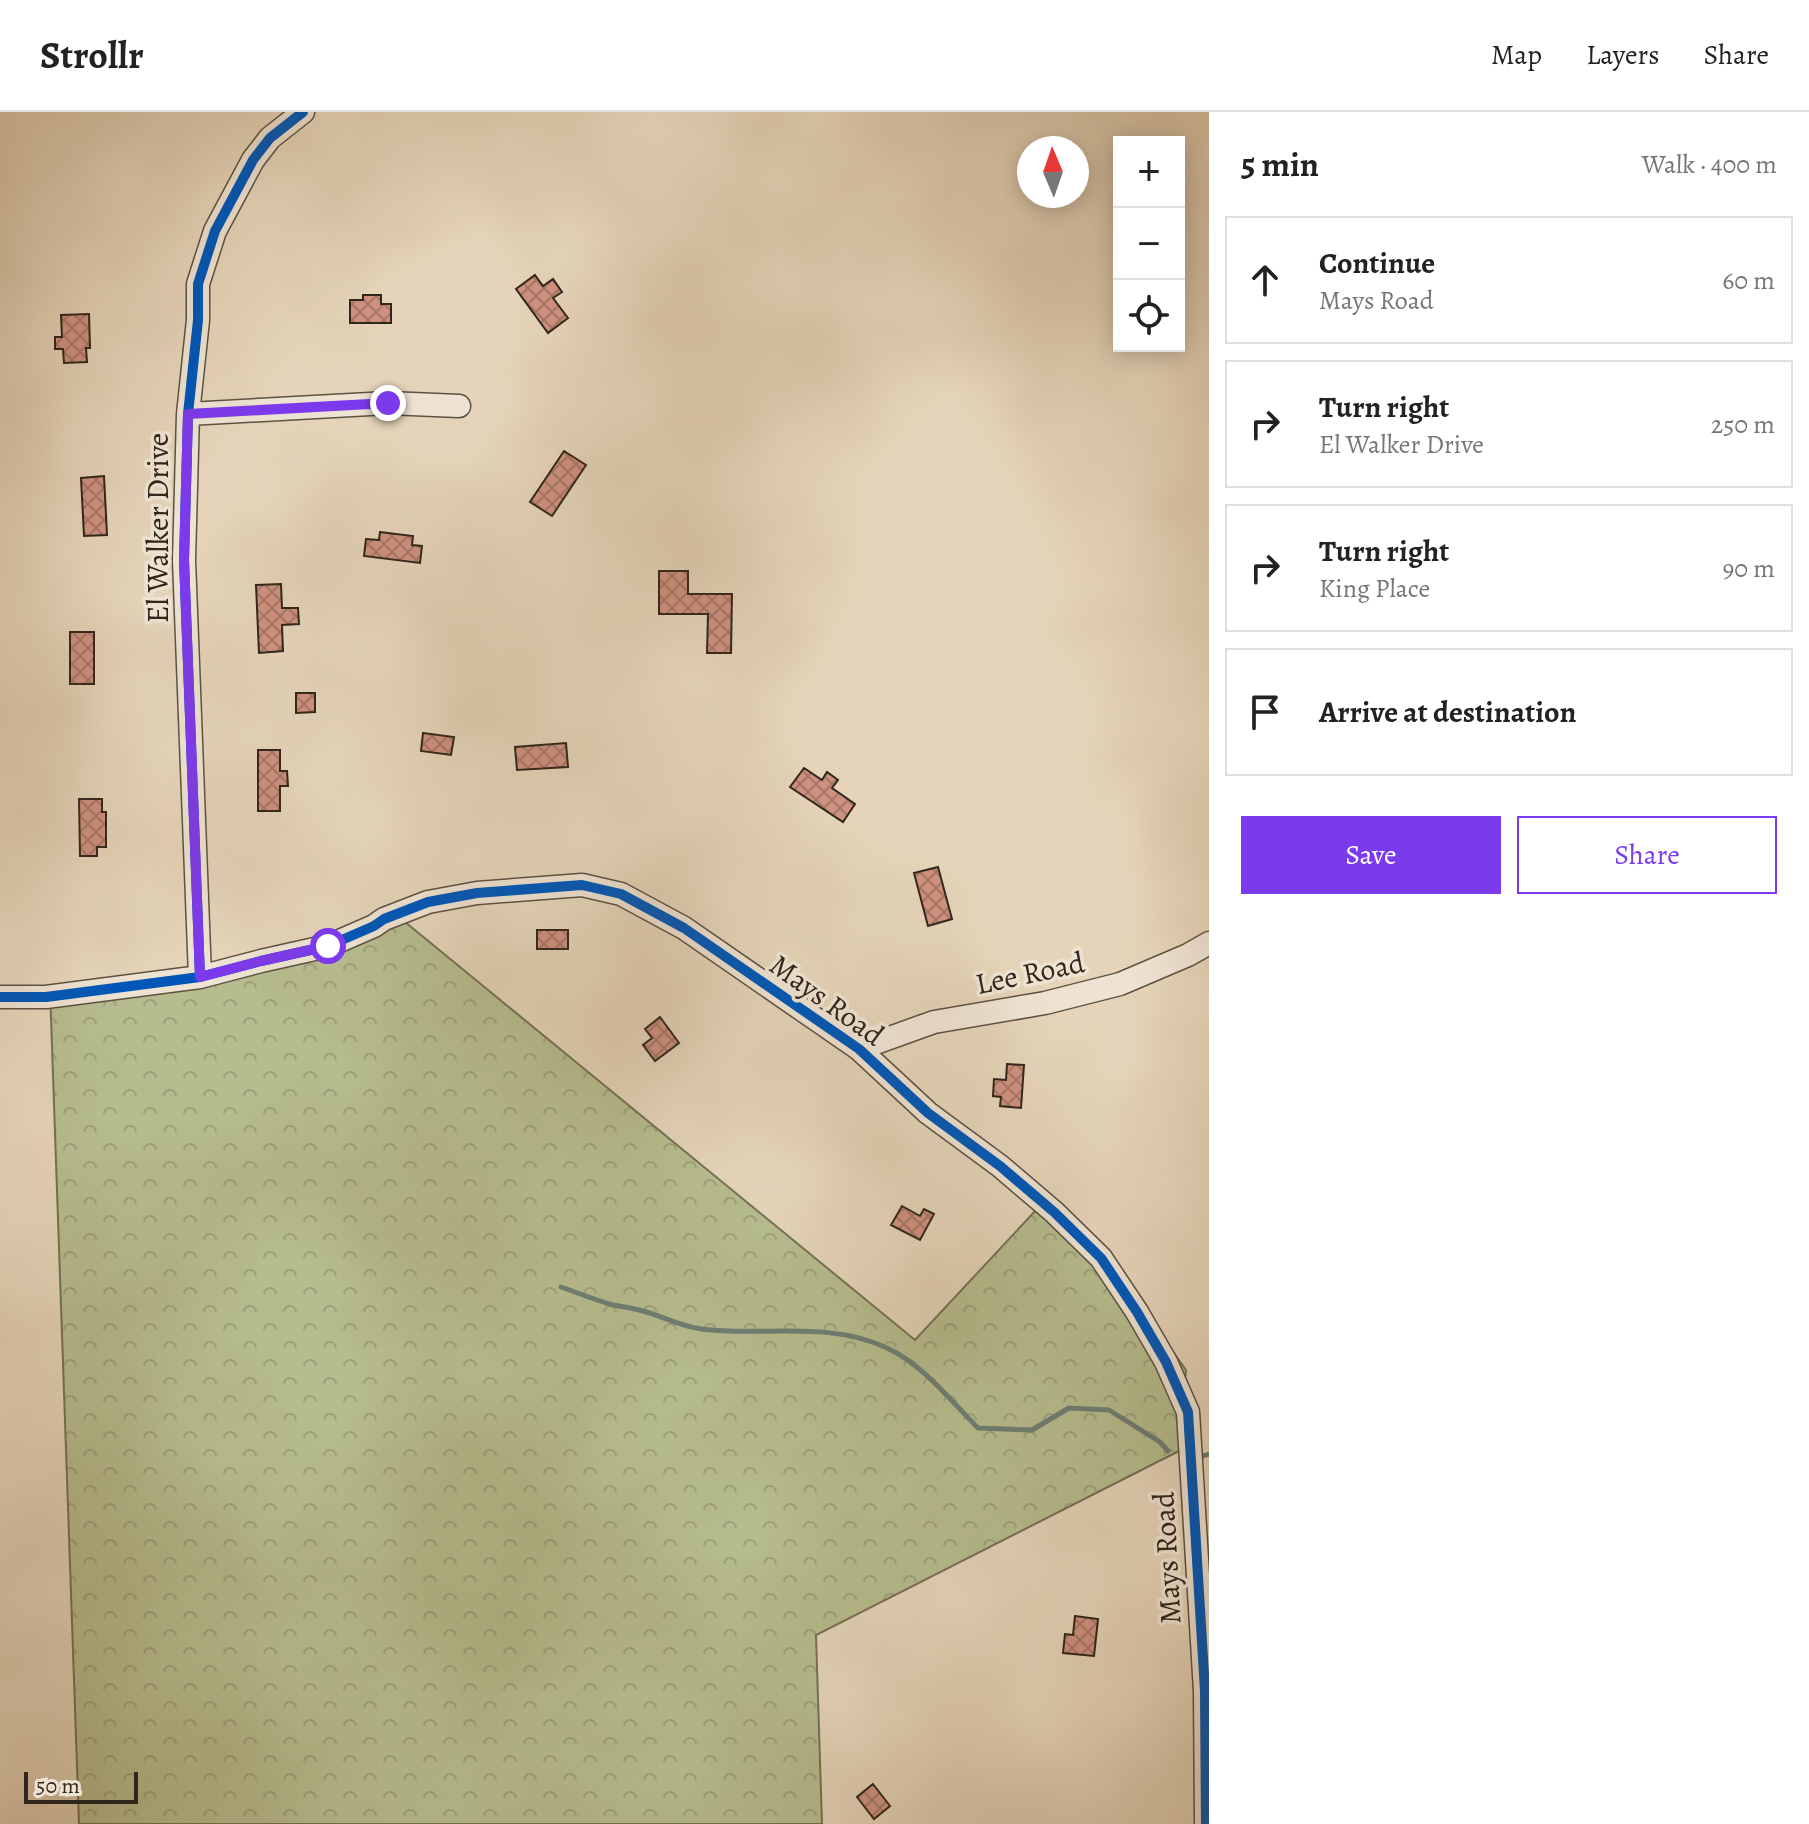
<!DOCTYPE html>
<html lang="en">
<head>
<meta charset="utf-8">
<style>
	body { margin:0; font-family:Alegreya,serif; background:#f2f2f2; color:#222 }
	.controls { position:absolute; right:24px; top:24px; display:grid; overflow:hidden; border-radius:0px; box-shadow:0 4px 20px #0003 }
	.controls button { width:72px; height:72px; display:grid; place-items:center; padding:0; border:0; border-bottom:2px solid #e0e0e0; background:#fff; color:#222; font:40px sans-serif }
	.compass { position:absolute; left:1017px; top:24px; width:72px; height:72px; border-radius:50%; background:#fff; box-shadow:0 4px 20px #0003; rotate:358deg }
	.scale { position:absolute; left:24px; bottom:20px; width:114px; box-sizing:border-box; padding-left:8px; border:4px solid #30261b; border-top:0; font-size:22px; line-height:28px; white-space:nowrap; color:#30261b; -webkit-text-stroke:6px #eee3d2; paint-order:stroke }
	.stop { position:absolute; width:24px; height:24px; margin:-18px; border:6px solid #7c3aed; border-radius:50%; background:#fff }
	.stop.end { background:#7c3aed; border-color:#fff; box-shadow:0 2px 8px #0008 }
	.list { margin:0; padding:0; list-style:none }
	h2 { display:flex; justify-content:space-between; align-items:center; height:104px; margin:0; padding:0 32px; font-size:34px }
	h2 small { font-size:26px; font-weight:400; color:#767676 }
	.list li { display:grid; grid-template-columns:52px 1fr auto; gap:24px; align-items:center; box-sizing:border-box; height:128px; margin:0 16px 16px; padding:0 16px; border:2px solid #e0e0e0; border-radius:0px }
	.list b { display:block; font-size:30px; white-space:nowrap }
	.list p { margin:0; font-size:26px; white-space:nowrap; color:#767676 }
	.list em { font-size:26px; font-style:normal; color:#767676 }
	.actions { display:flex; gap:16px; padding:24px 32px }
	.actions a { flex:1; padding:18px 0; border:2px solid #7c3aed; border-radius:0px; text-align:center; font-size:28px; color:#7c3aed }
	.actions .main { background:#7c3aed; color:#fff }
	.icon { flex:none; width:44px; height:44px; fill:none; stroke:currentColor; stroke-width:2; stroke-linecap:round; stroke-linejoin:round }
	.map { position:relative; flex:none; width:1209px; height:1712px; overflow:hidden }
	header { display:flex; align-items:center; gap:48px; box-sizing:border-box; height:112px; padding:0 40px; background:#fff; border-bottom:2px solid #e0e0e0 }
	header strong { font-size:38px }
	nav { display:flex; gap:44px; margin-inline-start:auto; font-size:28px }
	main { display:flex }
	aside { flex:1; background:#fff }
	.map>svg:first-child { display:block }
</style>
</head>
<body>
<header>
<strong>Strollr</strong>
<nav><a>Map</a><a>Layers</a><a>Share</a></nav>
</header>
<main>
<div class="map">
<svg width="1209" height="1712" viewBox="0 0 1209 1712">
	<defs>
		<pattern id="forest-crowns" width="20" height="18" patternUnits="userSpaceOnUse" patternTransform="scale(2)"><rect width="20" height="18" fill="#b6bc8e"/><path d="M2 6a3 3 0 1 1 6 0M12 15a3 3 0 1 1 6 0" fill="none" stroke="#9da17a"/></pattern>
		<pattern id="building-cross-hatch" width="8" height="8" patternUnits="userSpaceOnUse" patternTransform="scale(2)"><rect width="8" height="8" fill="#ce917f"/><path d="M0 0l8 8M0 8l8-8" fill="none" stroke="#a87667"/></pattern>
	</defs>
	<rect width="100%" height="100%" fill="#e5d4b9"/>
	<filter id="stains"><feTurbulence type="fractalNoise" baseFrequency=".0025" numOctaves="4"/><feColorMatrix values="0 0 0 0 .2 0 0 0 0 .09 0 0 0 0 .02 0 0 0 .5 -.17"/></filter>
	<radialGradient id="worn" r=".72"><stop offset=".6" stop-color="#630" stop-opacity="0"/><stop offset="1" stop-color="#630" stop-opacity=".3"/></radialGradient>
	<path fill="url(#forest-crowns)" stroke="#737154" stroke-width="2" d="M399,805L915,1228L1050,1083L1123,1170L1186,1258L1179,1339L816,1523L822,1712H79L50,877L180,863Z"/>
	<g fill="none" stroke-linecap="round" stroke-linejoin="round">
		<path stroke="#6d7e73" stroke-width="5" d="M561,1175C578,1181 595,1188 613,1193C623,1195 633,1196 643,1199C662,1204 680,1214 701,1217C763,1225 828,1208 887,1236C922,1252 950,1288 978,1316L1032,1318L1069,1296L1109,1298L1160,1330L1168,1339
			M1203,1344L1209,1342"/>
	</g>
	<path fill="url(#building-cross-hatch)" stroke="#30261b" stroke-width="2" d="M535,163L543,174L553,167L562,180L553,186L568,206L548,221L516,177Z
		M363,183H381V192H391V211H350V188H363Z
		M89,202L90,236H86L87,250L64,251L63,237H55V225H62L61,203Z
		M564,339L586,353L552,404L530,390Z
		M104,364L107,423L84,424L81,366Z
		M380,420L413,424L412,433L422,434L420,451L364,444L366,427L379,428Z
		M659,459H688V482H732L731,541H707L708,502H659Z
		M281,472L282,496H298L299,512L282,513L283,539L259,541L256,473Z
		M70,520H94V572H70Z
		M296,581H315V600L296,601Z
		M423,621L454,625L451,643L421,639Z
		M566,631L568,655L517,658L515,635Z
		M258,638H280V659H287L288,674H280V699H258Z
		M804,656L822,668L827,660L838,668L832,676L855,692L843,710L790,675Z
		M79,687H102V700H106V735H97V744H80Z
		M938,755L952,807L928,814L914,761Z
		M537,818H568V837H537Z
		M660,905L679,931L655,949L643,933L652,926L645,917Z
		M1007,952L1024,953L1021,996L1000,994L1001,985L993,984L994,967L1006,968Z
		M902,1094L920,1104L924,1097L934,1102L920,1128L891,1113Z
		M1075,1504L1098,1507L1094,1544L1063,1541L1065,1522L1073,1523Z
		M873,1672L890,1694L874,1707L857,1685Z"/>
	<g fill="none" stroke-linecap="round" stroke-linejoin="round">
		<g stroke="#5d5242" stroke-width="25">
			<path id="minor" d="M188,302L388,291L459,294
				M200,865L184,448L188,302L198,208V172L215,119L253,48L270,26L303,0
				M0,885H46L200,865L261,849L328,834L374,814L384,807L428,790L477,781L582,773L621,782L684,816L859,937L928,1001L1000,1054L1054,1100L1101,1146L1137,1200L1166,1250L1188,1300L1205,1579L1206,1712
				M859,937L934,910L1045,891L1120,872L1188,843L1209,831"/>
		</g>
		<use href="#minor" stroke="#eee3d2" stroke-width="22"/>
		<g stroke="#eee3d2" stroke-width="15">
			<path id="cycleway" d="M200,865L184,448L188,302L198,208V172L215,119L253,48L270,26L303,0
				M0,885H46L200,865L261,849L328,834L374,814L384,807L428,790L477,781L582,773L621,782L684,816L859,937L928,1001L1000,1054L1054,1100L1101,1146L1137,1200L1166,1250L1188,1300L1205,1579L1206,1712"/>
		</g>
		<use href="#cycleway" stroke="#0057b8" stroke-width="10"/>
	</g>
	<g fill="none" stroke-linecap="round" stroke-linejoin="round">
		<path stroke="#7c3aed" stroke-width="10" d="M328,834L261,849L200,865L184,448L188,302L388,291"/>
	</g>
	<g text-anchor="middle" stroke-width="7" stroke-linejoin="round" paint-order="stroke">
		<g font-size="30" fill="#30261b" stroke="#eee3d2">
			<text transform="translate(158 416) rotate(-90)" y="10">El Walker Drive</text>
			<text transform="translate(1030 861) rotate(-12)" y="10">Lee Road</text>
			<text transform="translate(827 888) rotate(36)" y="10">Mays Road</text>
			<text transform="translate(1167 1446) rotate(-93)" y="10">Mays Road</text>
		</g>
	</g>
	<rect width="100%" height="100%" filter="url(#stains)"/>
	<rect width="100%" height="100%" fill="url(#worn)"/>
</svg>
<div class="controls">
<button>+</button>
<button>−</button>
<button><svg class="icon" aria-label="locate" viewBox="0 0 24 24"><circle cx="12" cy="12" r="6"/><path d="M12 2v4M12 18v4M2 12h4M18 12h4"/></svg></button>
</div>
<svg class="compass" viewBox="-18 -18 36 36"><path d="M0-13l5 13h-10z" fill="#e53935"/><path d="M0 13l5-13h-10z" fill="#767676"/></svg>
<div class="scale">50 m</div>
<div class="stop" style="left:328px;top:834px"></div>
<div class="stop end" style="left:388px;top:291px"></div>
</div>
<aside>
<h2>5 min<small>Walk · 400 m</small></h2>
<ul class="list">
<li><svg class="icon" aria-label="ahead" viewBox="0 0 24 24"><path d="M12 20V5M6 11l6-6 6 6"/></svg><div><b>Continue</b><p>Mays Road</p></div><em>60 m</em></li>
<li><svg class="icon" aria-label="right" viewBox="0 0 24 24"><path d="M7 20v-9h11M14 6l5 5-5 5"/></svg><div><b>Turn right</b><p>El Walker Drive</p></div><em>250 m</em></li>
<li><svg class="icon" aria-label="right" viewBox="0 0 24 24"><path d="M7 20v-9h11M14 6l5 5-5 5"/></svg><div><b>Turn right</b><p>King Place</p></div><em>90 m</em></li>
<li><svg class="icon" aria-label="arrive" viewBox="0 0 24 24"><path d="M6 21V4h12l-3 4 3 4H6"/></svg><div><b>Arrive at destination</b></div></li>
</ul>
<div class="actions"><a class="main">Save</a><a>Share</a></div>
</aside>
</main>
</body>
</html>
